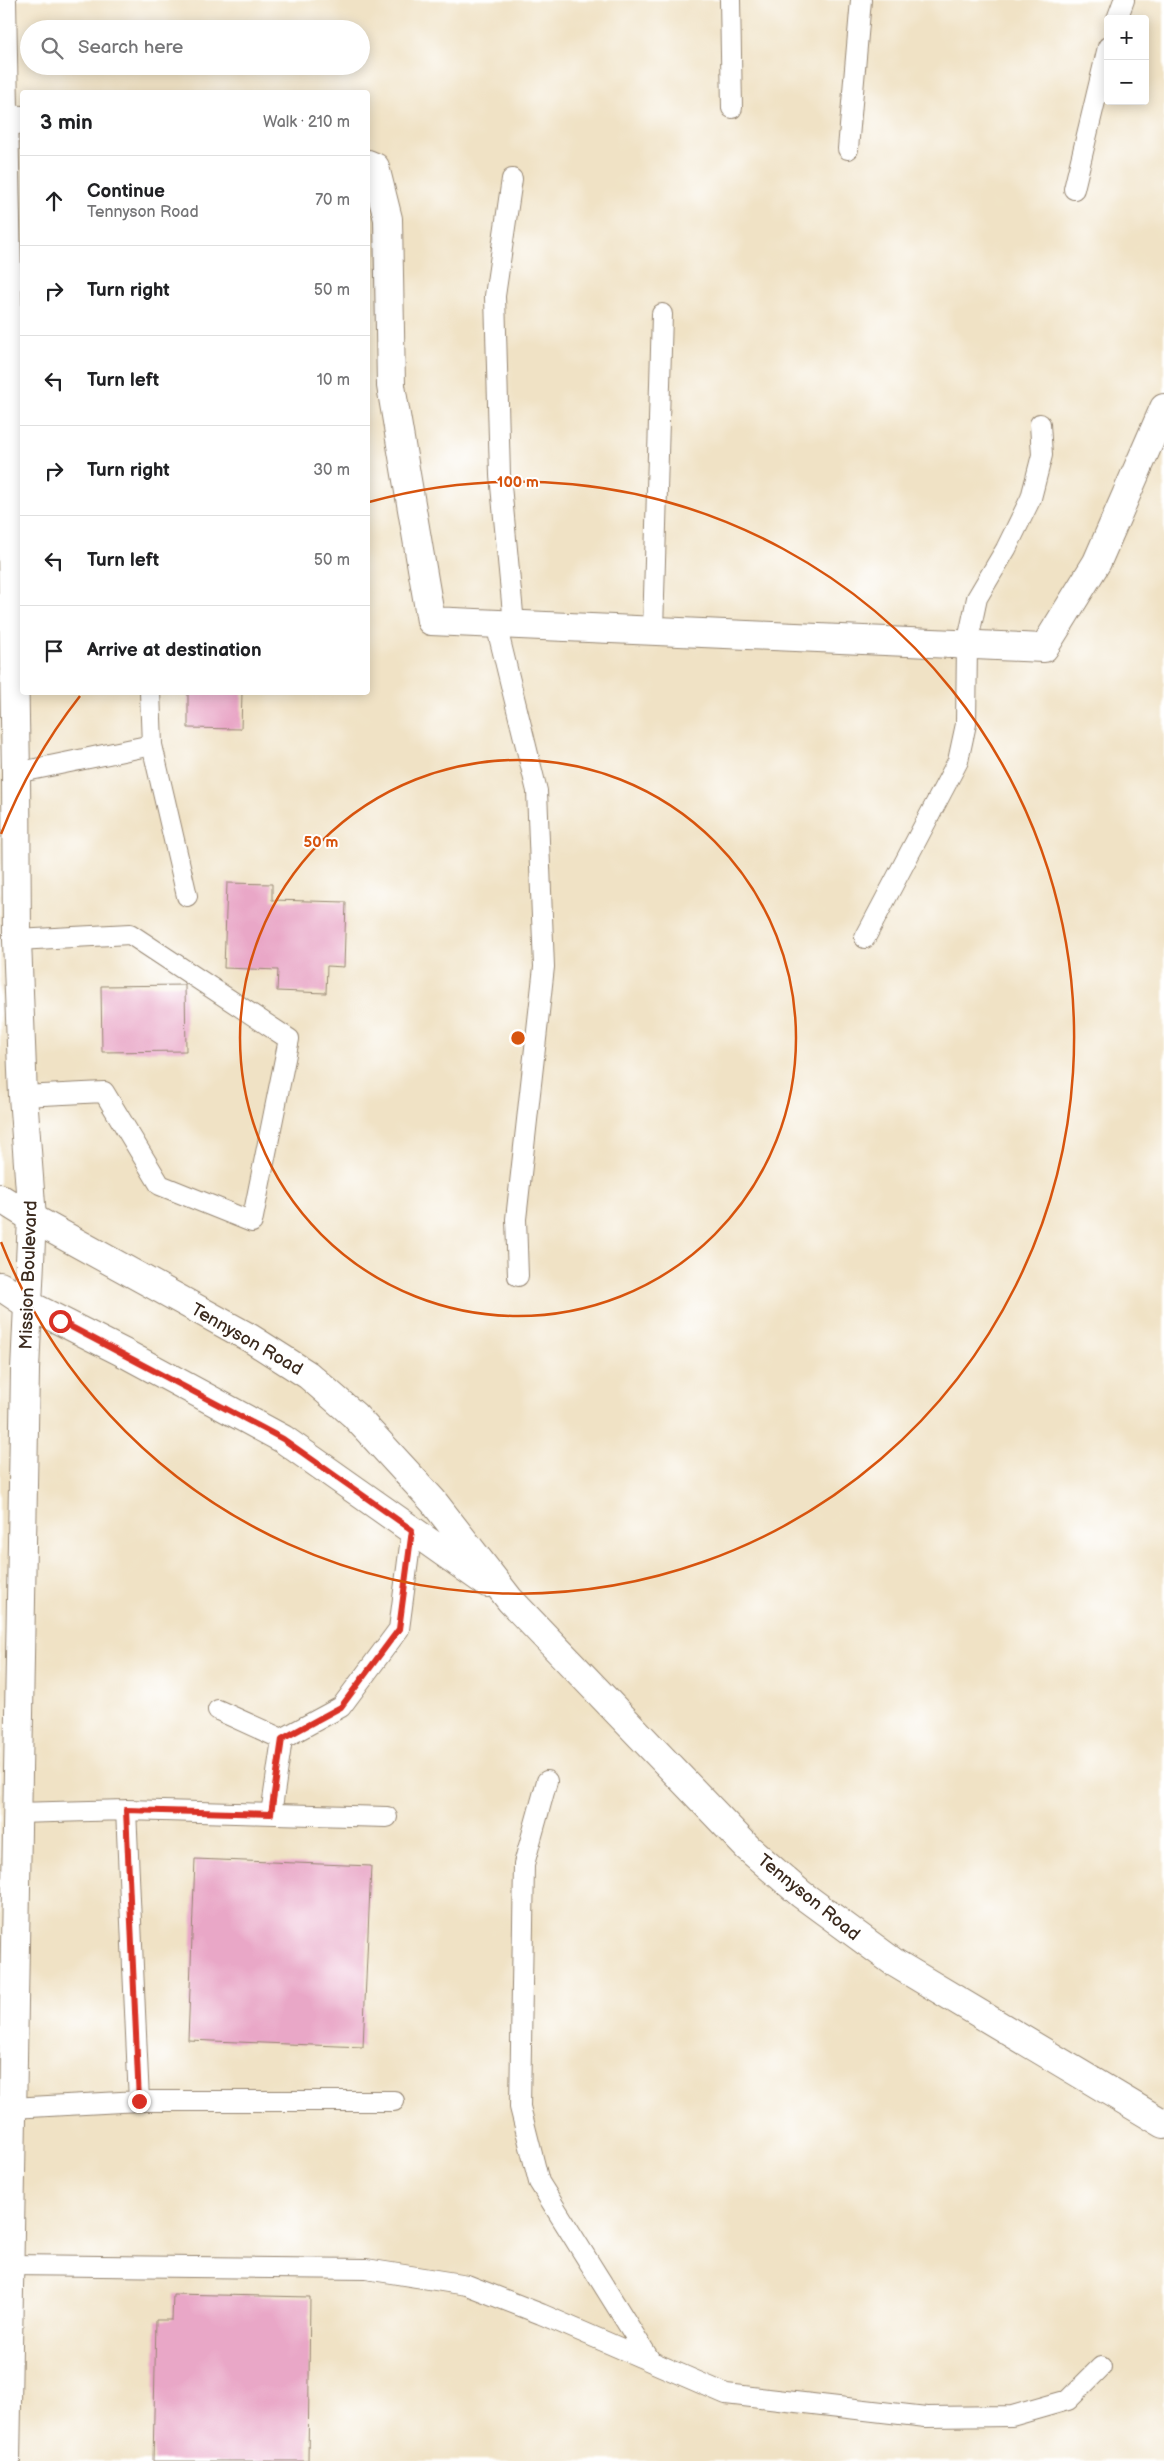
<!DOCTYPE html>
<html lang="en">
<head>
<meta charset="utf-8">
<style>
	body { margin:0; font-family:"Balsamiq Sans",sans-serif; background:#f2f2f2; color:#202124 }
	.controls { position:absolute; right:15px; top:15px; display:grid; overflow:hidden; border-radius:5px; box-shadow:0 2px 12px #0003 }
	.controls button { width:45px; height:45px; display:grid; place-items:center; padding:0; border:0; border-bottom:1px solid #e0e0e0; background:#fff; color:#202124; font:25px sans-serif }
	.stop { position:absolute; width:15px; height:15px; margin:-11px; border:4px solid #d93025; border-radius:50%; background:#fff }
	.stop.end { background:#d93025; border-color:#fff; box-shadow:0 1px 5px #0008 }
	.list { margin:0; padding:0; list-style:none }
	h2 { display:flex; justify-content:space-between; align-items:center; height:65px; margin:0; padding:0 20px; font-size:21px }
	h2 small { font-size:16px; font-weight:400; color:#757577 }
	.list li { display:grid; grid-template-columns:32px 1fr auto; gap:15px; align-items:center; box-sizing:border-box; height:90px; padding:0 20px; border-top:1px solid #e0e0e0 }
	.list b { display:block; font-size:19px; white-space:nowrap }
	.list p { margin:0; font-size:16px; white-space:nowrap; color:#757577 }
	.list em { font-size:16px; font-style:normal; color:#757577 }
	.icon { flex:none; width:28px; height:28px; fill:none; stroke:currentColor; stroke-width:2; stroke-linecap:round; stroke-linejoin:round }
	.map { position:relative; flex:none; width:1164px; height:2461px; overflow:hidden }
	.search { position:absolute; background:#fff; box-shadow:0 2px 12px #0003; left:20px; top:20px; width:350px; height:55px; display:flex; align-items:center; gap:12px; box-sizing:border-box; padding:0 18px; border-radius:28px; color:#757577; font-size:19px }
	.panel { position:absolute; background:#fff; box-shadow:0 2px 12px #0003; left:20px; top:90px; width:350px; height:605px; border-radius:5px }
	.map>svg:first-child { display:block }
</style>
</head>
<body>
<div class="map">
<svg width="1164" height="2461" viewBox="0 0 1164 2461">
	<rect width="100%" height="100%" fill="#fff"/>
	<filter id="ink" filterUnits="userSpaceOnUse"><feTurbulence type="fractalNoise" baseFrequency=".02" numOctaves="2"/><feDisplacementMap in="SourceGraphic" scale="10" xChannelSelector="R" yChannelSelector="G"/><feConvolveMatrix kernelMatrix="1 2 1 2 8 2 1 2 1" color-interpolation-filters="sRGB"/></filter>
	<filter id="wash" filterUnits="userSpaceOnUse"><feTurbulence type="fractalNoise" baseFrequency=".0096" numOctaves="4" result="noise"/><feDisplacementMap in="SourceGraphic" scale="20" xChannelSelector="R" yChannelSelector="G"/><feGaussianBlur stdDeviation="1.12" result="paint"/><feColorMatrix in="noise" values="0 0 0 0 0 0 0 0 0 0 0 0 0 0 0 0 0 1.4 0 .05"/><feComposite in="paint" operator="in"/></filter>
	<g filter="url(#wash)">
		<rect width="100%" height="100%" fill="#f0e2c5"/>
		<g id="blocks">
			<path fill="#e9a7c7" d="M188,692H242L241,729L188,728Z
				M227,883L272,884V900L346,902L344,967L327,966L326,993L277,991L278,970L224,968Z
				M185,985L186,1051L102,1052L101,986Z
				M195,1859L371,1866L363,2047L188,2040Z
				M173,2294L310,2297L308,2461H153L156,2320H172Z"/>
		</g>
	</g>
	<g filter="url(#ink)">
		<use href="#blocks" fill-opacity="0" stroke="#968672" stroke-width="1"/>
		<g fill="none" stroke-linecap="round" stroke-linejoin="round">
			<g stroke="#968672" stroke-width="22">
				<path id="lane" d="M730,0L732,108
					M1117,19L1124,0
					M848,149L861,0
					M512,179L495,296L500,475L514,624
					M1074,189L1108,47
					M496,624L537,791L544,967L516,1219L518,1276
					M653,631L662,314
					M152,745L187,896
					M16,773L152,745L150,692
					M865,938L958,761L966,724L967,645L977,598L1006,549L1031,498L1042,455L1040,424
					M17,940L130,934L289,1039L252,1222L160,1185L104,1092L23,1096
					M218,1710L282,1739
					M547,1781L524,1864L520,2107L539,2182L650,2360
					M17,1813L126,1810L387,1817
					M271,1814L282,1739L341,1707L399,1629L412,1530
					M139,2101H394
					M12,2108L139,2101L126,1810
					M9,2265L366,2269L467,2285L541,2314L726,2394L926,2417L1012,2416L1068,2400L1101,2367"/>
			</g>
			<g stroke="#968672" stroke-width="30">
				<path id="street" d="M4,119L22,120
					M368,164L375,167L388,219L391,386L431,621L1044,648L1097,562L1164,408
					M32,1218L250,1338L308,1375L354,1415L433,1501L510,1600L748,1848L801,1894L895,1963L1164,2124
					M27,1304L126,1354L283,1439L487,1583"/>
			</g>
			<g stroke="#968672" stroke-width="30">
				<path id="secondary" d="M0,1198L32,1218
					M0,1286L27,1304"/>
			</g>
			<g stroke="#968672" stroke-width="30">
				<path id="primary" d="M2,0L16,773L17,940L23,1096L32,1218L25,1370L6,2461"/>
			</g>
			<use href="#lane" stroke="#fff" stroke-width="20"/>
			<use href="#street" stroke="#fff" stroke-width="28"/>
			<use href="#secondary" stroke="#fff" stroke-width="28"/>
			<use href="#primary" stroke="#fff" stroke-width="28"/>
		</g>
	</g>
	<g fill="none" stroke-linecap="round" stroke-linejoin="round" filter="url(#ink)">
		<path stroke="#d93025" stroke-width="6" d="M60,1321L283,1439L412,1530L399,1629L341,1707L282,1739L271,1814L126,1810L139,2101"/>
	</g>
	<g fill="none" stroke="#d7540e" stroke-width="2.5">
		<circle cx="518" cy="1038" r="278"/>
		<path d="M1 834A556 556 0 0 1 80 696M369 502A556 556 0 1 1 1 1242"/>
	</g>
	<g text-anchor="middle" stroke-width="4" stroke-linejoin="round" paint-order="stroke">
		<g font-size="18" fill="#3b2a1e" stroke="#fff">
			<text transform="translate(28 1275) rotate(-88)" y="6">Mission Boulevard</text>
			<text transform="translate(247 1339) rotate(30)" y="6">Tennyson Road</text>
			<text transform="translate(809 1897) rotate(39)" y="6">Tennyson Road</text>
		</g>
	</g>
	<circle cx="518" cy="1038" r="8" fill="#d7540e" stroke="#fff" stroke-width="2.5"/>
	<g font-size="15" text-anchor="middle" font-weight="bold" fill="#d7540e" stroke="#fff" stroke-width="4" stroke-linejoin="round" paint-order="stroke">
		<text x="518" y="487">100 m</text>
		<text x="321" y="847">50 m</text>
	</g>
</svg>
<div class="controls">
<button>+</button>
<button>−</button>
</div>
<div class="stop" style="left:60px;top:1321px"></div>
<div class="stop end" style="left:139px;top:2101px"></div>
<div class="search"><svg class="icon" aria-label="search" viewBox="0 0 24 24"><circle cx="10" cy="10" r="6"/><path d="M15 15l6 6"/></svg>Search here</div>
<section class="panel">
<h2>3 min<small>Walk · 210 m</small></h2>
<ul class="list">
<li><svg class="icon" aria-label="ahead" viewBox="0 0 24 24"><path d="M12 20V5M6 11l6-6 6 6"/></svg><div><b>Continue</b><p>Tennyson Road</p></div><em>70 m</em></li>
<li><svg class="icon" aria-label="right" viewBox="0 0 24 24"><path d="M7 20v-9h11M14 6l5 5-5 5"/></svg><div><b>Turn right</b></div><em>50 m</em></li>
<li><svg class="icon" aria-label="left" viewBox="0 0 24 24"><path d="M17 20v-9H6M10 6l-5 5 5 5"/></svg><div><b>Turn left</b></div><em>10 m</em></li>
<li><svg class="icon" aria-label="right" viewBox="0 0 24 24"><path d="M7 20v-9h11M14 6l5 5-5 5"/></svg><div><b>Turn right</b></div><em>30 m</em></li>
<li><svg class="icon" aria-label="left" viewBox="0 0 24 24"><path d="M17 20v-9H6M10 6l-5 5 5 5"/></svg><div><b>Turn left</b></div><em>50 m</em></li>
<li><svg class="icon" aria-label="arrive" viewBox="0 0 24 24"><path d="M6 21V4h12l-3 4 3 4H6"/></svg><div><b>Arrive at destination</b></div></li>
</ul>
</section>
</div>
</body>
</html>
